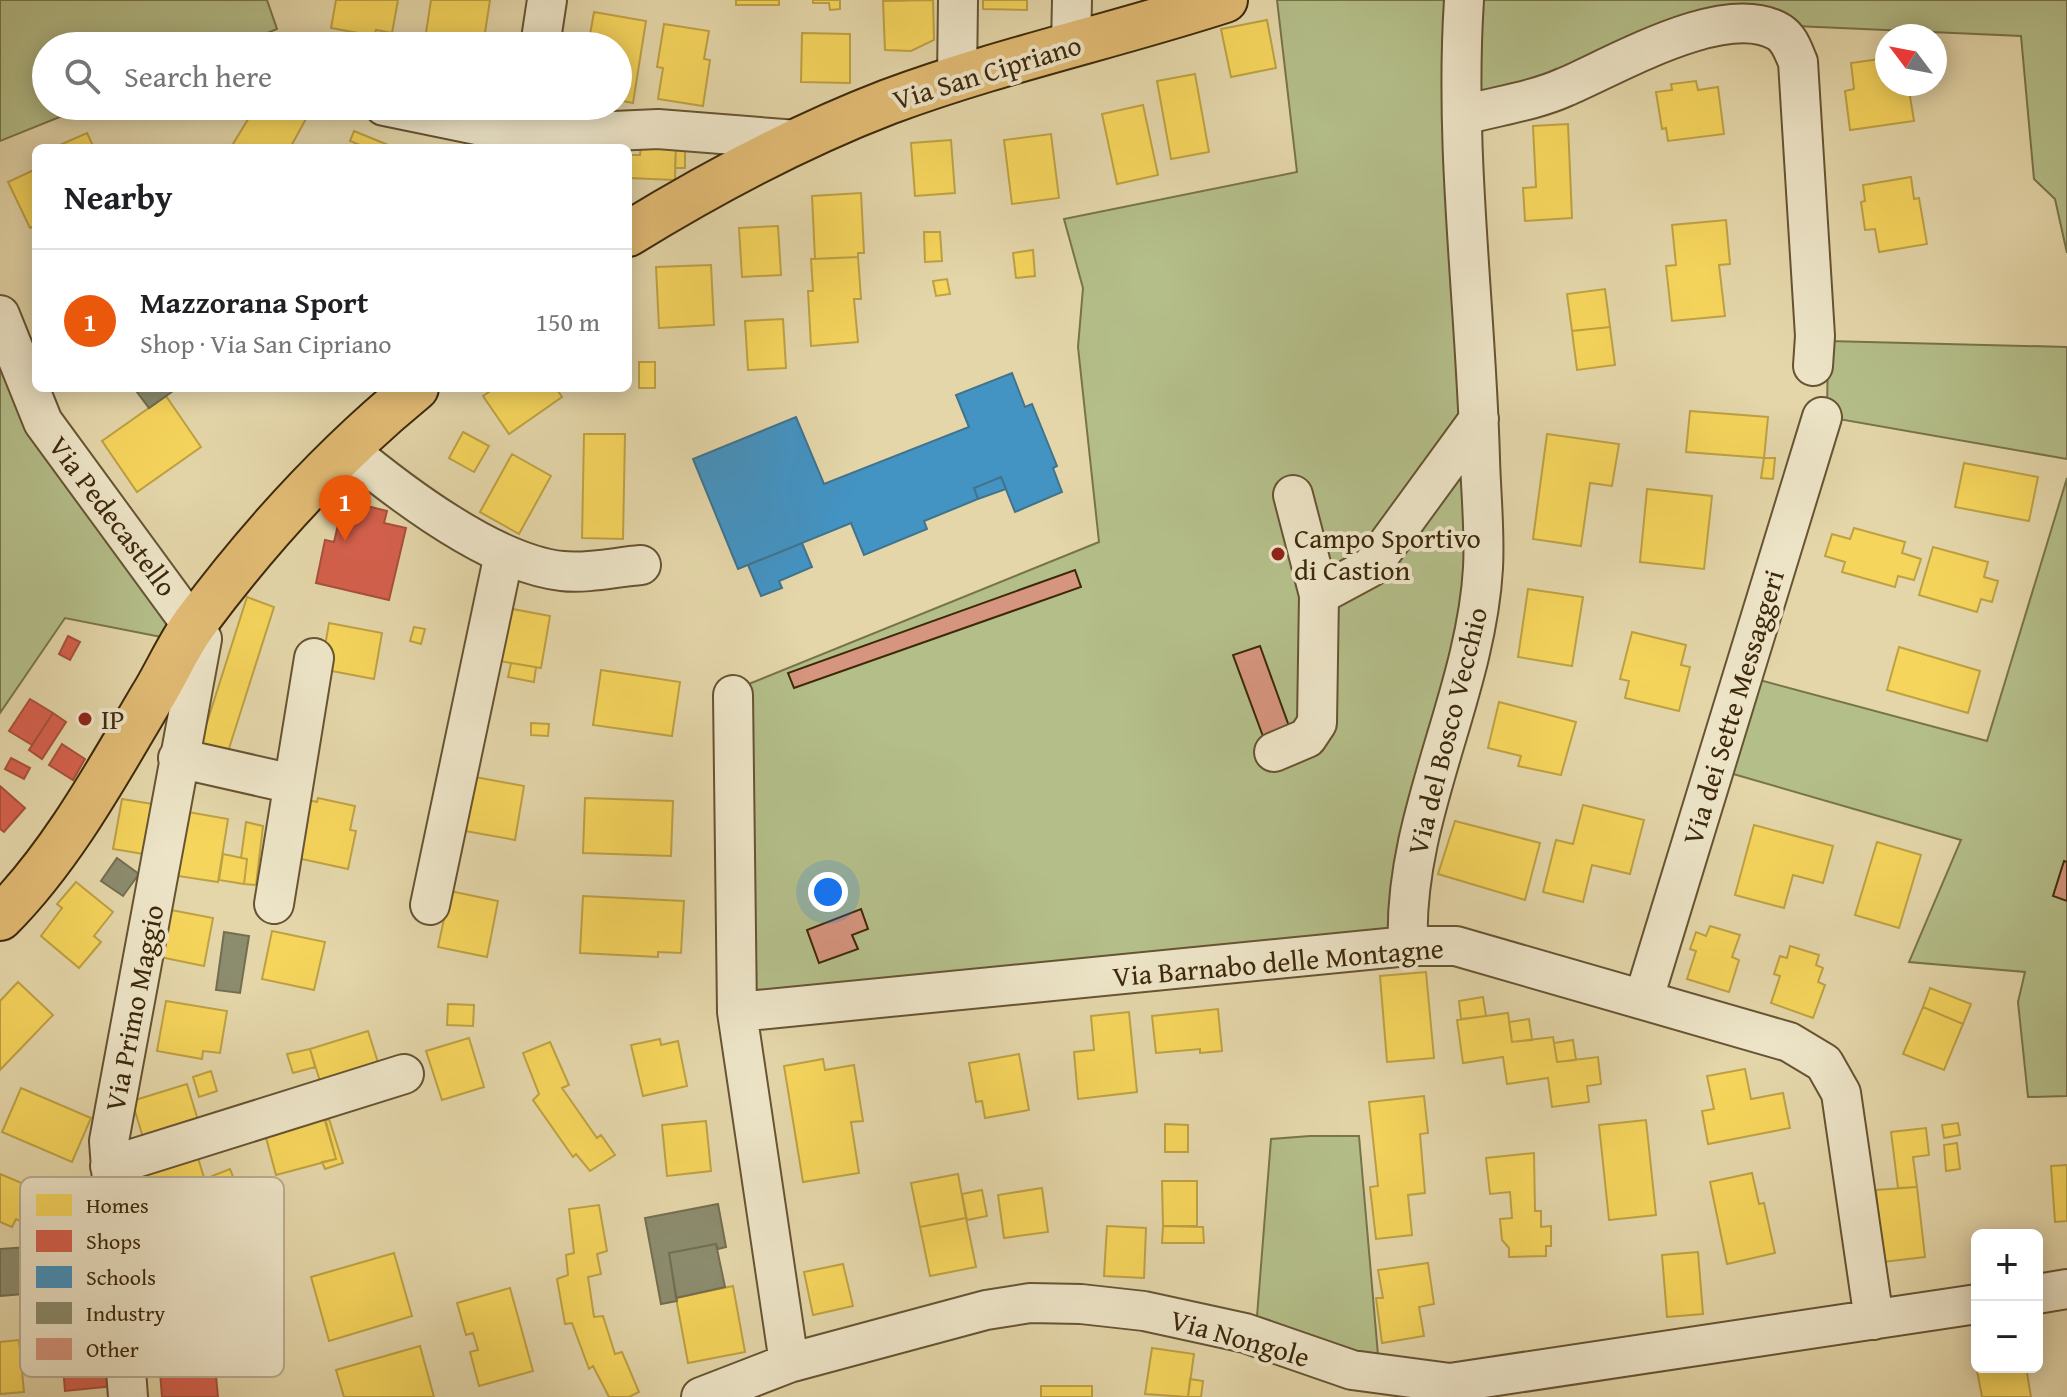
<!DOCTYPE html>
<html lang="en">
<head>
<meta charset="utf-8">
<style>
	body { margin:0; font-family:"Gentium Book Plus",serif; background:#f6f6f6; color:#202124 }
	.controls { position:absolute; right:24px; bottom:24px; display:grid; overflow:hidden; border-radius:12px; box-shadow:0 4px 20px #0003 }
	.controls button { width:72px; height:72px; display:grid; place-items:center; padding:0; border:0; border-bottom:2px solid #e0e0e0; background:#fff; color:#202124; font:40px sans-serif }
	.compass { position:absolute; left:1875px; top:24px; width:72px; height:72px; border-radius:50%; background:#fff; box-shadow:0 4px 20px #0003; rotate:302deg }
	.you { position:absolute; left:828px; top:892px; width:28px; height:28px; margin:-20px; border:6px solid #fff; border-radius:50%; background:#1a73e8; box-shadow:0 0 0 12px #1a73e833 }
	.badge { display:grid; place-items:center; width:52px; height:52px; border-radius:50%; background:#ea580c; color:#fff; font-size:26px; font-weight:700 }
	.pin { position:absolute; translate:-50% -66px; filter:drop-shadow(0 2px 4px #0008) }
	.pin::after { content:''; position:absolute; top:42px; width:28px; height:24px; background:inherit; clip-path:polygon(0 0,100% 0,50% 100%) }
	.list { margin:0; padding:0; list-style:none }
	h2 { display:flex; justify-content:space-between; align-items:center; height:104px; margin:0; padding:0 32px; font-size:34px }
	h2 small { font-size:26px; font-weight:400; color:#757577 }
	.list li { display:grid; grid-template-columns:52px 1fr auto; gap:24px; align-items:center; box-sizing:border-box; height:144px; padding:0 32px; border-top:2px solid #e0e0e0 }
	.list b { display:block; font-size:30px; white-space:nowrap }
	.list p { margin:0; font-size:26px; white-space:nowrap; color:#757577 }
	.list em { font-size:26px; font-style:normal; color:#757577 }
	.icon { flex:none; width:44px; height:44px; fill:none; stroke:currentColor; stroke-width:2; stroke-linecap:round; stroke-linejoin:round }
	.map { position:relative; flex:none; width:2067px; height:1397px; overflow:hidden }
	.search { position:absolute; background:#fff; box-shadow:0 4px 20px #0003; left:32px; top:32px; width:600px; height:88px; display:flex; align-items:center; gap:20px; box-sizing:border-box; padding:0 28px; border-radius:44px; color:#757577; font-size:30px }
	.panel { position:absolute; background:#fff; box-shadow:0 4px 20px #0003; left:32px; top:144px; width:600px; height:248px; border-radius:12px }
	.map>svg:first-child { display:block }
</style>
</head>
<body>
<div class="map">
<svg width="2067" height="1397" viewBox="0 0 2067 1397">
	<rect width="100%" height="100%" fill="#e4d6a9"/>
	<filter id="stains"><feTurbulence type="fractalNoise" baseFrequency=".0025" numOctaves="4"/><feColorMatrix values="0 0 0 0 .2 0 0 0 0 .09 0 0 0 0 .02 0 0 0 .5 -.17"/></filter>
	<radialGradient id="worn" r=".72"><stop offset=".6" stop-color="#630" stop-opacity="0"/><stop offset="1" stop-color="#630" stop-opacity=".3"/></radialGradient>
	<path fill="#b4be89" stroke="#78744a" stroke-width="2" d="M0,0H267L277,29L236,46H46V106H87L0,141Z
		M1277,0H2067V253L2055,199L2034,179L2021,36L1775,25L1465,112L1486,567L1392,940L723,1015L729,692L1099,542L1078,347L1083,288L1064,219L1297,172Z
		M1828,341L2067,347V459L1827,417Z
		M0,344L192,643L65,618L0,713Z
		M2067,478V1096L2028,1097L2018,1002L2025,972L1909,962L1961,840L1709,767L1741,675L1987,741Z
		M1310,1136H1359L1380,1378L1256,1329L1271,1139Z"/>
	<path fill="#f6d55c" stroke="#bea143" stroke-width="2" d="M336,0H398L392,33L376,30L374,36L331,28Z
		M431,0H490L483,46H424Z
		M736,0H779V5H736Z
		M813,0H840V9L830,10L829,3H813Z
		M933,0L934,40L911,51L885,50L883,1Z
		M983,0H1027V10L983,9Z
		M594,12L646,21L633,103L618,100V46H588Z
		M1267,20L1276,68L1231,77L1221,29Z
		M664,24L709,31L704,59L710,60L703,106L658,99L663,68L657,67Z
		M802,33L850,34V83L801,82Z
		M1887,58V84H1908L1914,121L1850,130L1845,91L1854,89L1851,63Z
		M1195,74L1209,152L1171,159L1157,81Z
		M1696,81L1698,90L1718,87L1724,134L1668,141L1666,128L1662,129L1656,92L1672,90L1671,84Z
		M1143,105L1158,175L1117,184L1102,114Z
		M256,106H283L306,119L290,148H240L233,144Z
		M1568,124L1572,218L1525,221L1523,188L1536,187L1533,126Z
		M354,131L393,147V148H359L360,145L350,141Z
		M87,133L94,148H56L55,147Z
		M1051,134L1059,198L1012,204L1004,140Z
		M951,140L955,193L915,196L911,143Z
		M641,143L676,144L675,180L628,178V155H640Z
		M676,144H685V168H675Z
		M36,169V225L30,228L8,182Z
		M1911,177L1914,199L1919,198L1927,244L1879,252L1875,229L1865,230L1861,202L1865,201L1863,185Z
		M861,193L864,253H858V257L815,259L812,196Z
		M1726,220L1730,264L1719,265L1725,316L1672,321L1666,266L1676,265L1672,225Z
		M778,226L781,275L742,277L739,228Z
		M924,232H940L942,261L925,262Z
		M1033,250L1035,276L1016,278L1013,253Z
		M858,257L861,299H854L858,342L811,346L808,291H813L811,259Z
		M711,265L714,325L659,328L656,267Z
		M947,279L950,294L936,296L933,281Z
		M1605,289L1610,327L1572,331L1567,294Z
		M783,319L786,368L748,370L745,321Z
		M1610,327L1615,365L1577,370L1572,331Z
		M639,362H655V388H639Z
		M495,388H556L562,397L509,434L483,396Z
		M166,396L201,447L137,492L102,441Z
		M1690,411L1768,417L1764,458L1686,452Z
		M463,432L489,446L474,472L449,458Z
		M584,434H625L623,539L582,538Z
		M1547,434L1619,444L1612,486L1590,483L1581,546L1533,539Z
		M512,454L551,476L519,534L480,512Z
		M1764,458H1775L1773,479L1761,478Z
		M1964,463L2038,477L2029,521L1955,507Z
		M1647,489L1712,496L1704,569L1640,562Z
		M1854,528L1905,542L1902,553L1921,559L1914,580L1898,576L1895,587L1842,572L1845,562L1825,556L1832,534L1850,539Z
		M1933,547L1988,562L1984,577L1998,581L1992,602L1981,599L1977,612L1919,595Z
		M1528,589L1583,597L1572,666L1518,657Z
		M247,597L274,607L225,761L197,754Z
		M502,607L550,616L541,668L493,660Z
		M329,623L382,633L374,679L321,669Z
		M414,627L425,629L421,644L410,641Z
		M1632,632L1686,645L1681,665L1690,667L1679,711L1625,698L1629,681L1620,679Z
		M1899,647L1980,671L1968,713L1887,690Z
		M511,663L536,667L534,682L508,677Z
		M601,670L680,682L672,736L593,725Z
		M1499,702L1576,722L1561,775L1518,766L1521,756L1488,748Z
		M531,723L549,724L548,736L531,735Z
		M475,777L524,786L515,840L465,831Z
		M318,798L355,806L350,830L356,831L348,869L297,858L304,799L317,802Z
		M585,798L673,801L671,856L583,853Z
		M122,799L165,806L156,856L113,849Z
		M1583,805L1644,820L1630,874L1592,865L1583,902L1543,892L1556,840L1573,844Z
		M188,812L228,819L218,882L178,876Z
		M1455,821L1540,843L1525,900L1438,874Z
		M246,822L263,826L256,885L244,884L247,859L241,858Z
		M1754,825L1833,846L1823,883L1793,875L1784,908L1735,895Z
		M1877,842L1921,855L1899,928L1855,915Z
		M223,854L247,859L244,884L219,880Z
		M76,882L113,912L94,936L101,942L79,968L41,936L62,908L57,904Z
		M450,891L498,901L487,957L438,947Z
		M583,896L684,901L681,953L658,952V957L580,953Z
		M171,910L213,918L204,966L160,957Z
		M1710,926L1740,935L1732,957L1739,960L1729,992L1687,979L1696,951L1690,949L1696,932L1706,936Z
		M272,931L325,942L314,990L262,979Z
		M1790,946L1819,955L1816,965L1823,968L1818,982L1825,985L1813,1018L1771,1003L1780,976L1774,974L1780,956L1787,958Z
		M1426,972L1434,1058L1387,1062L1380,976Z
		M18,982L53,1015L0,1070V1001Z
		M1930,988L1971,1004L1963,1024L1923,1007Z
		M1483,997L1486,1016L1461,1019L1459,1001Z
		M166,1001L227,1011L220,1053L203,1051L202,1059L157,1051Z
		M448,1004L474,1005L473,1026L447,1025Z
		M1923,1007L1963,1024L1944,1070L1903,1054Z
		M1218,1009L1222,1051L1200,1053V1049L1156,1053L1152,1016Z
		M1129,1012L1137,1092L1078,1099L1074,1052L1094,1050L1091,1016Z
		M1508,1013L1512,1042L1553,1037L1557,1062L1598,1057L1601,1084L1587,1086L1589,1102L1552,1107L1548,1078L1507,1084L1503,1057L1463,1063L1457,1020Z
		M1529,1019L1532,1040L1512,1042L1509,1022Z
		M368,1031L381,1072L323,1091L310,1049Z
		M469,1038L484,1087L442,1100L426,1051Z
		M660,1039L661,1045L678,1041L687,1086L643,1096L631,1045Z
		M1573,1040L1576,1060L1557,1062L1554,1043Z
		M550,1042L569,1085L562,1088L597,1138L601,1135L615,1155L590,1171L576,1154L573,1157L533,1100L539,1094L523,1053Z
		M310,1049L315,1067L293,1073L287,1054Z
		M1019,1054L1029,1110L985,1118L982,1101L976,1102L969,1063Z
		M823,1059L825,1070L854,1065L863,1121L851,1122L859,1173L803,1182L784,1066Z
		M1745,1069L1751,1099L1783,1093L1790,1128L1708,1144L1702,1111L1714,1109L1707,1076Z
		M211,1071L217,1091L199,1097L193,1077Z
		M187,1084L200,1127L145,1144L132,1101Z
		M21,1088L91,1118L72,1162L2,1132Z
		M1424,1096L1428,1133L1420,1134L1425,1193L1408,1195L1412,1235L1376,1239L1370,1187L1378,1186L1369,1102Z
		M325,1118L336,1159L276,1175L265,1134Z
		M329,1119L343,1163L325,1169L322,1162L336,1159L325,1121Z
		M1646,1120L1656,1215L1609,1220L1599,1125Z
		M706,1121L711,1171L667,1176L662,1125Z
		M1958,1123L1960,1135L1944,1138L1942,1125Z
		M1165,1124L1188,1125V1152H1165Z
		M1926,1128L1929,1155L1913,1157L1917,1187L1898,1188L1891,1132Z
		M1957,1143L1960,1169L1946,1171L1944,1145Z
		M195,1148L208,1191L154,1206L142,1164Z
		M1534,1153L1535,1211H1541V1227L1551,1226V1246H1546V1256L1509,1257V1248L1502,1240L1500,1219L1512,1218L1510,1192L1490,1194L1486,1158Z
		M2067,1165V1221L2055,1222L2051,1166Z
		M230,1169L237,1187L219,1193L212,1176Z
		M1752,1173L1759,1204L1764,1203L1775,1253L1727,1264L1710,1182Z
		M0,1174L43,1192L29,1225L16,1219L12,1227L0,1222Z
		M958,1174L966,1218L920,1227L911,1183Z
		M1162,1181H1197V1226H1163Z
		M1917,1187L1925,1257L1874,1263L1869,1221L1879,1220L1876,1190Z
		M1042,1188L1048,1232L1004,1238L998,1195Z
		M982,1190L987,1216L967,1220L962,1194Z
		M599,1205L607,1251L597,1254L601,1274L588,1277L594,1317L603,1316L615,1354L622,1352L639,1392L629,1397H609L593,1366L589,1369L572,1323L565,1324L557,1279L568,1275L566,1255L574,1253L569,1209Z
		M966,1218L976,1267L930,1276L920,1227Z
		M1107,1226L1146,1228L1144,1278L1104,1276Z
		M1163,1226L1203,1227L1204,1243H1162Z
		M1698,1252L1703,1314L1667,1317L1662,1255Z
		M394,1253L412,1316L329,1341L311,1277Z
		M1428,1263L1434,1304L1419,1307L1424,1336L1382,1343L1376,1298H1383L1378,1270Z
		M843,1264L853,1306L813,1315L804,1272Z
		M733,1286L745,1352L688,1363L676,1298Z
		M510,1288L533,1371L479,1386L470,1352L478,1350L473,1333L466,1335L457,1303Z
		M19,1340L24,1392L0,1394V1342Z
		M420,1346L434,1397H344L336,1370Z
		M1152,1348L1194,1354L1188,1397L1145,1394Z
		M1976,1365L2026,1367L2031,1397H1982Z
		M1190,1379L1203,1381L1201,1397H1188Z
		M1041,1386H1092V1397H1041Z"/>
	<path fill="#d6604d" stroke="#a85039" stroke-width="2" d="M363,505L387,511L384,523L406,528L389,600L316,583L325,540L334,542L342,508L361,513Z
		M68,636L80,642L70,660L59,654Z
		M30,699L53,713L32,745L9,731Z
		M53,713L66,722L42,759L29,750Z
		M62,744L85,759L73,780L49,765Z
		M11,758L30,768L24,779L5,769Z
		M0,786L25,808L4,832L0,829Z
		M110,1338L114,1386L65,1391L61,1342Z
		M214,1354L218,1397H162L159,1359Z"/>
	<path fill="#4393c3" stroke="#41738c" stroke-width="2" d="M1012,373L1025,407L1032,404L1057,466L1053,468L1062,492L1015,512L1001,477L974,488L978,499L924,521L927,529L864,555L851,523L738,569L693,459L796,417L824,484L969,427L956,395Z
		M1001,477L1006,489L978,499L974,488Z
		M802,543L812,567L779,581L782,588L761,596L748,565Z"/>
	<path fill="#8c8c6e" stroke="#746e50" stroke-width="2" d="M134,388H171L173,391L149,408Z
		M117,858L139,874L123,896L101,881Z
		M224,932L249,936L240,993L216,990Z
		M718,1204L726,1247L718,1249L716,1244L669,1253L677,1301L661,1304L645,1218Z
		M716,1244L725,1287L676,1298L669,1253Z
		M43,1246L48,1292L0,1296V1249Z"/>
	<path fill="#d5957e" stroke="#3d290a" stroke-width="2" d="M1075,570L1081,587L794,688L788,673Z
		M1260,646L1290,729L1264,739L1233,655Z
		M2064,861L2067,862V901L2053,896Z
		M861,909L868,929L852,935L858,949L819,963L807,930Z"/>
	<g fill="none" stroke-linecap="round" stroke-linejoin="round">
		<g stroke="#675432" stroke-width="42">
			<path id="minor" d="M540,46L547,0
				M1071,46L1072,0
				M957,78L958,0
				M384,106L525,135L658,129L797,140
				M1464,115C1497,106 1534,101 1565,87C1615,66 1725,0 1779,32C1790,39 1793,51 1798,62L1815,336L1813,366
				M0,315L43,422L202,639L109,1141L128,1397
				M346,448C399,492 493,564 562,571C587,574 616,567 641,565
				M1293,495L1319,595L1371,567L1479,419
				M733,695L737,1012L789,1363
				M1274,752L1307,738L1317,723L1319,595
				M178,758L293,784
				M274,904L314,658
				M430,905L504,554
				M1408,946C1402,819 1476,695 1483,568C1485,532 1481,495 1480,459C1476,307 1454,152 1464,0
				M1644,998L1822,417
				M737,1012L1408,946H1456L1789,1042L1824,1063L1841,1093L1874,1320
				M110,1166L404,1074
				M2037,1294L2067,1289
				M701,1397L789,1363L986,1310L1030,1303L1081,1304L1144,1311L1245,1333L1352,1370L1450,1383L1977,1304"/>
		</g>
		<g stroke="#3d290a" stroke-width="48">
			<path id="major" d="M628,234C711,183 797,137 888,102C998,61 1114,36 1225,0
				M0,918C62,856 107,773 152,697C167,673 178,646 195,623C259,537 333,456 416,388"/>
		</g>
		<use href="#minor" stroke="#ede4c7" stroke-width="38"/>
		<use href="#major" stroke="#e2bb74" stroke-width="44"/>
	</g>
	<g fill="#8f2418" stroke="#ede4c7" stroke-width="3">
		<circle cx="1278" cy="554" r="8"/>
		<circle cx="85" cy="719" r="8"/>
	</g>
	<g text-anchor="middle" stroke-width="8" stroke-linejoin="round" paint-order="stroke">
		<g font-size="28" fill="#3d290a" stroke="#ede4c7">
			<text transform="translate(987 72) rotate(-17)" y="10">Via San Cipriano</text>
			<text transform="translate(113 516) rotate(53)" y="10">Via Pedecastello</text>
			<text transform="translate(1733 707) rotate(-73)" y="10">Via dei Sette Messaggeri</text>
			<text transform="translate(1447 731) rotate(-76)" y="10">Via del Bosco Vecchio</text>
			<text transform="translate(1278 962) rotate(-5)" y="10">Via Barnabo delle Montagne</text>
			<text transform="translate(134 1008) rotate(-79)" y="10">Via Primo Maggio</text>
			<text transform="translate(1240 1338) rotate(16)" y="10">Via Nongole</text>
		</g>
		<g font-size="28" fill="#3d290a" stroke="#ede4c7" text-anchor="start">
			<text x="1294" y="548">Campo Sportivo<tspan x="1294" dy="32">di Castion</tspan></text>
			<text x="101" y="729">IP</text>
		</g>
	</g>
	<rect x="20" y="1177" width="264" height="200" rx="12" fill="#ede4c7" stroke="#b8ac8e" stroke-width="2"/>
	<rect x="36" y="1194" width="36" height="22" fill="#f6d55c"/>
	<rect x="36" y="1230" width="36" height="22" fill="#d6604d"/>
	<rect x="36" y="1266" width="36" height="22" fill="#4393c3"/>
	<rect x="36" y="1302" width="36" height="22" fill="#8c8c6e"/>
	<rect x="36" y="1338" width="36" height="22" fill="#d5957e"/>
	<g font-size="22" fill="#3d290a">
		<text x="86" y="1213">Homes</text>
		<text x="86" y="1249">Shops</text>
		<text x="86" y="1285">Schools</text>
		<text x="86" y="1321">Industry</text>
		<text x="86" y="1357">Other</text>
	</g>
	<rect width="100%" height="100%" filter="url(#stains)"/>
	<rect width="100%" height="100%" fill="url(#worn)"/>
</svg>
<div class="controls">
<button>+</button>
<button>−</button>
</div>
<svg class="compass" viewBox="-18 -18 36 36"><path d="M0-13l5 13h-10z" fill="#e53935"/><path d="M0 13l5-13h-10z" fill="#757577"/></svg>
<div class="you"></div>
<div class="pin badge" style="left:345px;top:541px">1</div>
<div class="search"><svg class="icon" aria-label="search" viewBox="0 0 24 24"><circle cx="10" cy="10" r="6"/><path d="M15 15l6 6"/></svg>Search here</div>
<section class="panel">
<h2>Nearby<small></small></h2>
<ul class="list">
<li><span class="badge">1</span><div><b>Mazzorana Sport</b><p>Shop · Via San Cipriano</p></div><em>150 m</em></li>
</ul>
</section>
</div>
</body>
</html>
